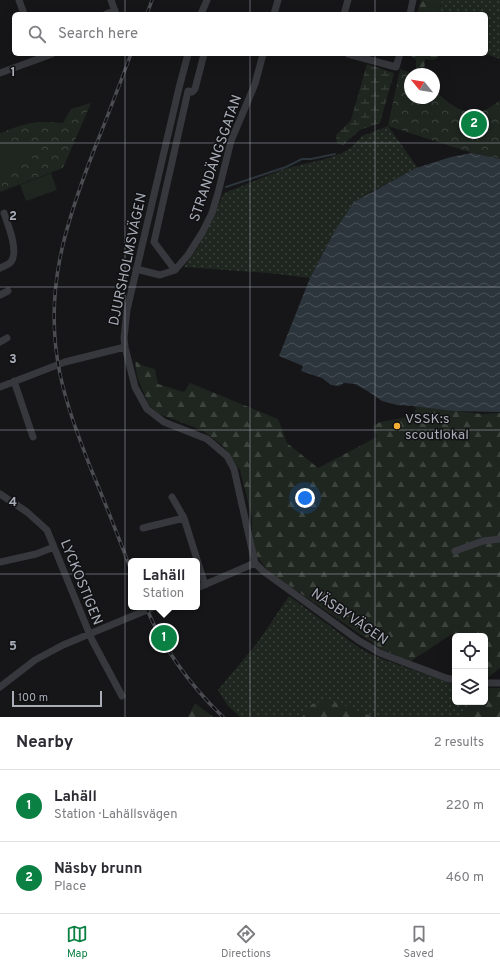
<!DOCTYPE html>
<html lang="en">
<head>
<meta charset="utf-8">
<style>
	body { margin:0; font-family:Overpass,sans-serif; background:#f7f7f7; color:#2b2b33 }
	.controls { position:absolute; right:12px; bottom:12px; display:grid; overflow:hidden; border-radius:6px; box-shadow:0 4px 16px #0002 }
	.controls button { width:36px; height:36px; display:grid; place-items:center; padding:0; border:0; border-bottom:1px solid #e1e1e2; background:#fff; color:#2b2b33; font:20px sans-serif }
	.compass { position:absolute; left:404px; top:68px; width:36px; height:36px; border-radius:50%; background:#fff; box-shadow:0 4px 16px #0002; rotate:300deg }
	.scale { position:absolute; left:12px; bottom:10px; width:90px; box-sizing:border-box; padding-left:4px; border:2px solid #a8adb8; border-top:0; font-size:11px; line-height:14px; white-space:nowrap; color:#a8adb8; -webkit-text-stroke:3px #111113; paint-order:stroke }
	.you { position:absolute; left:305px; top:498px; width:14px; height:14px; margin:-10px; border:3px solid #fff; border-radius:50%; background:#1a73e8; box-shadow:0 0 0 6px #1a73e833 }
	.badge { display:grid; place-items:center; width:26px; height:26px; border-radius:50%; background:#0b8043; color:#fff; font-size:13px; font-weight:700 }
	.pin { position:absolute; translate:-50% -50%; border:2px solid #fff; box-shadow:0 1px 4px #0006 }
	.popup { position:absolute; left:128px; top:558px; width:72px; height:52px; box-sizing:border-box; display:grid; place-content:center; border-radius:6px; background:#fff; filter:drop-shadow(0 1px 3px #0005); font-size:13px; white-space:nowrap; color:#7c7c81 }
	.popup b { font-size:15px; color:#2b2b33 }
	.popup::after { content:''; position:absolute; left:50%; top:100%; margin-left:-8px; border:8px solid transparent; border-top-color:#fff }
	.list { margin:0; padding:0; list-style:none }
	h2 { display:flex; justify-content:space-between; align-items:center; height:52px; margin:0; padding:0 16px; font-size:17px }
	h2 small { font-size:13px; font-weight:400; color:#7c7c81 }
	.list li { display:grid; grid-template-columns:26px 1fr auto; gap:12px; align-items:center; box-sizing:border-box; height:72px; padding:0 16px; border-top:1px solid #e1e1e2 }
	.list b { display:block; font-size:15px; white-space:nowrap }
	.list p { margin:0; font-size:13px; white-space:nowrap; color:#7c7c81 }
	.list em { font-size:13px; font-style:normal; color:#7c7c81 }
	.icon { flex:none; width:22px; height:22px; fill:none; stroke:currentColor; stroke-width:2; stroke-linecap:round; stroke-linejoin:round }
	.map { position:relative; flex:none; width:500px; height:717px; overflow:hidden }
	.search { position:absolute; background:#fff; box-shadow:0 4px 16px #0002; left:12px; right:12px; top:12px; height:44px; display:flex; align-items:center; gap:10px; box-sizing:border-box; padding:0 14px; border-radius:6px; color:#7c7c81; font-size:15px }
	.sheet { height:196px; background:#fff }
	nav { display:flex; justify-content:space-around; align-items:center; box-sizing:border-box; height:56px; border-top:1px solid #e1e1e2; background:#fff; font-size:11px; color:#7c7c81 }
	nav a { display:grid; justify-items:center; gap:2px }
	nav .on { color:#0b8043 }
	.map>svg:first-child { display:block }
</style>
</head>
<body>
<div class="map">
<svg width="500" height="717" viewBox="0 0 500 717">
	<defs>
		<pattern id="grass-dots" width="8" height="8" patternUnits="userSpaceOnUse"><rect width="8" height="8" fill="#1e261f"/><path d="M2 2h.1M6 6h.1" fill="none" stroke="#3c433d" stroke-width="1.8" stroke-linecap="round"/></pattern>
		<pattern id="forest-firs" width="22" height="20" patternUnits="userSpaceOnUse"><rect width="22" height="20" fill="#1e261f"/><path d="M5 1l3.5 6h-7zM16 11l3.5 6h-7z" fill="#3c433d"/></pattern>
		<pattern id="wetland-marsh" width="20" height="14" patternUnits="userSpaceOnUse"><rect width="20" height="14" fill="#1e261f"/><path d="M1 5h8M5 5V1M11 12h8M15 12V8" fill="none" stroke="#3c433d"/></pattern>
		<pattern id="park-crowns" width="20" height="18" patternUnits="userSpaceOnUse"><rect width="20" height="18" fill="#1e261f"/><path d="M2 6a3 3 0 1 1 6 0M12 15a3 3 0 1 1 6 0" fill="none" stroke="#3c433d"/></pattern>
		<pattern id="water-waves" width="16" height="10" patternUnits="userSpaceOnUse"><rect width="16" height="10" fill="#2c353c"/><path d="M0 5q4-4 8 0t8 0" fill="none" stroke="#485056"/></pattern>
	</defs>
	<rect width="100%" height="100%" fill="#161618"/>
	<path fill="url(#grass-dots)" d="M442,0H500V59L486,54V14H438Z
		M388,126L418,168L370,192L334,232L310,278L268,273L184,267L199,246L224,193L284,169L325,159L340,154L351,148L362,136Z
		M289,596L361,649L377,657L455,685V702H477L464,715L465,717H240L228,706L218,690L258,642Z"/>
	<path fill="url(#forest-firs)" d="M421,0H442L438,14H417Z
		M409,54H442L434,60L425,59L424,72L416,70V60Z
		M135,361L144,366L155,369L158,384L184,392L190,383L278,419L287,443L318,468L377,437L373,426L380,422L413,416L416,408L413,406L482,414L500,413V668L486,679H485V636H455V637L452,634L411,661L383,650L268,571L256,555L252,534V517L240,470L223,446L202,430L159,414L149,405L137,377Z
		M486,688H500V717H465L464,715L477,702H485Z
		M328,700L341,704L373,717H302L312,704Z
		M195,703L213,717H188Z"/>
	<path fill="url(#wetland-marsh)" d="M367,64L394,73L380,123L360,130L343,145L337,143L336,135L351,120Z"/>
	<path fill="url(#park-crowns)" d="M400,69L414,74H410V98H434V89C447,103 466,119 487,109C491,107 495,103 500,101V159L472,153L388,126Z
		M91,103L63,168L0,192V133C26,123 34,120 63,123L71,109Z"/>
	<path fill="#1e261f" d="M27,139L33,160L0,171V148Z
		M51,173L57,190L26,201L20,185Z"/>
	<path fill="url(#water-waves)" d="M472,153L500,159V412L453,411L413,406L397,405L382,401L369,392L355,384L344,383L339,386L331,385L322,378L301,371L303,366L279,356L310,278L334,232L354,202L416,168L451,157Z"/>
	<g fill="none" stroke-linecap="round" stroke-linejoin="round">
		<path stroke="#2c353c" stroke-width="2" d="M226,187L286,167L302,159H311L335,154"/>
		<path stroke="#37383d" stroke-width="7" d="M19,0L24,14
			M111,0L116,14
			M106,14L114,11
			M201,14L207,0
			M274,14L278,0
			M344,14L348,0
			M410,14L413,0
			M188,54L179,88L127,310L124,338L125,347L135,387L147,409L164,422L207,439L227,456L234,469L255,563L263,571L358,640L380,653L446,678L455,680
			M348,54L396,67L400,54
			M0,73L52,54
			M0,268C4,266 8,265 11,262C19,251 8,225 4,213
			M136,269L160,275L175,270L188,255L202,233L212,213L218,193L231,141L255,84L263,54
			M175,270L154,242L188,91L192,92L195,89L204,54
			M0,295L8,291
			M0,342L7,338
			M14,381L33,437
			M0,387L65,362L125,347
			M0,494L27,512L47,530L92,640L122,696
			M172,497L184,518L205,585
			M143,528L184,518
			M455,551L483,541L500,539
			M0,562L36,554L54,547
			M197,588L255,563
			M485,683H500
			M0,687L35,660L63,645L154,607"/>
		<g stroke="#4a4c52" stroke-width="3.5">
			<path id="rail" d="M147,14L152,0
				M131,570C118,536 105,502 91,469C79,438 67,407 60,374C43,292 65,225 94,150C107,118 119,86 131,54
				M146,607C163,648 191,686 223,717"/>
		</g>
		<use href="#rail" stroke="#111113" stroke-width="2" stroke-dasharray="6" stroke-linecap="butt"/>
	</g>
	<path fill="none" stroke="#a8adb8" stroke-width="1" stroke-opacity="0.55" d="M125,0V14M250,0V14M375,0V14M125,54V717M250,54V717M375,54V717M0,143H500M0,287H500M0,430H500M0,574H500"/>
	<circle fill="#f2b134" stroke="#111113" stroke-width="1.5" cx="397" cy="426" r="4"/>
	<g text-anchor="middle" stroke-width="3" stroke-linejoin="round" paint-order="stroke">
		<g font-size="14" fill="#a8adb8" stroke="#111113">
			<text transform="translate(215 158) rotate(-71)" y="5">STRANDÄNGSGATAN</text>
			<text transform="translate(127 259) rotate(-78)" y="5">DJURSHOLMSVÄGEN</text>
			<text transform="translate(82 582) rotate(68)" y="5">LYCKOSTIGEN</text>
			<text transform="translate(350 616) rotate(34)" y="5">NÄSBYVÄGEN</text>
		</g>
		<g font-size="14" fill="#a8adb8" stroke="#111113" text-anchor="start">
			<text x="405" y="423">VSSK:s<tspan x="405" dy="16">scoutlokal</tspan></text>
		</g>
	</g>
	<g font-size="13" text-anchor="middle" font-weight="bold" fill="#a8adb8" stroke="#111113" stroke-width="3" stroke-linejoin="round" paint-order="stroke">
		<text x="13" y="76">1</text>
		<text x="13" y="220">2</text>
		<text x="13" y="363">3</text>
		<text x="13" y="506">4</text>
		<text x="13" y="650">5</text>
	</g>
</svg>
<div class="controls">
<button><svg class="icon" aria-label="locate" viewBox="0 0 24 24"><circle cx="12" cy="12" r="6"/><path d="M12 2v4M12 18v4M2 12h4M18 12h4"/></svg></button>
<button><svg class="icon" aria-label="layers" viewBox="0 0 24 24"><path d="M12 4l9 5-9 5-9-5zM3 14l9 5 9-5"/></svg></button>
</div>
<svg class="compass" viewBox="-18 -18 36 36"><path d="M0-13l5 13h-10z" fill="#e53935"/><path d="M0 13l5-13h-10z" fill="#7c7c81"/></svg>
<div class="scale">100 m</div>
<div class="you"></div>
<div class="pin badge" style="left:164px;top:638px">1</div>
<div class="popup"><b>Lahäll</b>Station</div>
<div class="pin badge" style="left:474px;top:124px">2</div>
<div class="search"><svg class="icon" aria-label="search" viewBox="0 0 24 24"><circle cx="10" cy="10" r="6"/><path d="M15 15l6 6"/></svg>Search here</div>
</div>
<section class="sheet">
<h2>Nearby<small>2 results</small></h2>
<ul class="list">
<li><span class="badge">1</span><div><b>Lahäll</b><p>Station · Lahällsvägen</p></div><em>220 m</em></li>
<li><span class="badge">2</span><div><b>Näsby brunn</b><p>Place</p></div><em>460 m</em></li>
</ul>
</section>
<nav>
<a class="on"><svg class="icon" aria-label="map" viewBox="0 0 24 24"><path d="M3 6l6-2 6 2 6-2v14l-6 2-6-2-6 2zM9 4v14M15 6v14"/></svg>Map</a>
<a><svg class="icon" aria-label="directions" viewBox="0 0 24 24"><path d="M12 3l9 9-9 9-9-9zM9 14v-3h6M13 9l2 2-2 2"/></svg>Directions</a>
<a><svg class="icon" aria-label="saved" viewBox="0 0 24 24"><path d="M7 4h10v16l-5-4-5 4z"/></svg>Saved</a>
</nav>
</body>
</html>
